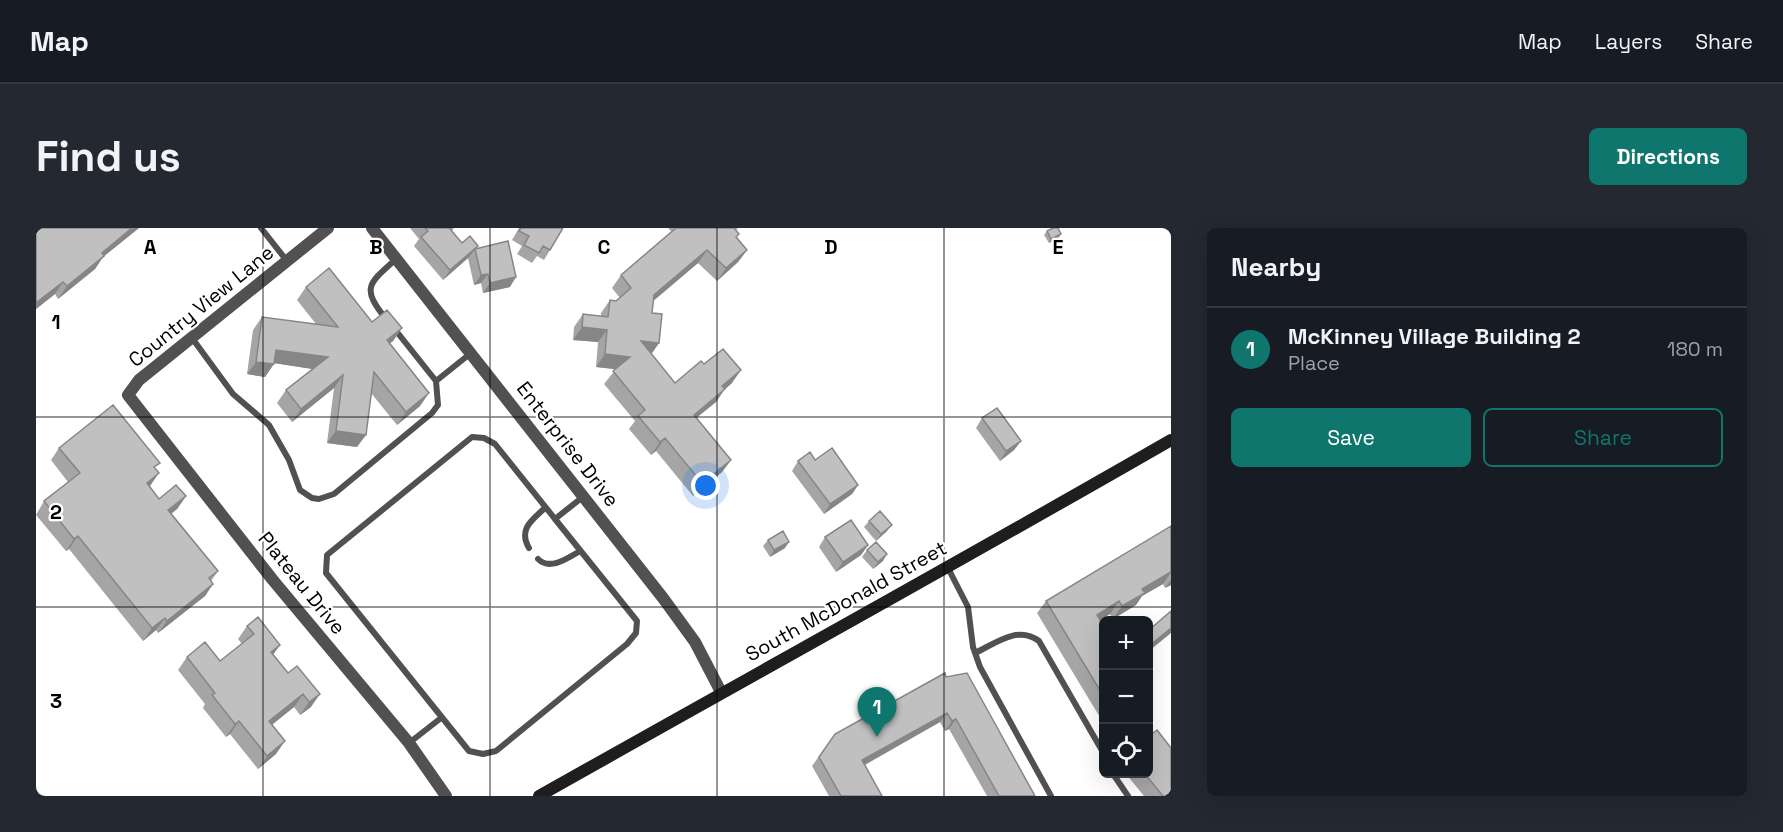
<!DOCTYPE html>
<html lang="en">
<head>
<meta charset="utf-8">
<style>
	body { margin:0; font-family:"Space Grotesk",sans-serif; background:#242831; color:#f1f3f6 }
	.controls { position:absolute; right:18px; bottom:18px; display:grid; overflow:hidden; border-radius:9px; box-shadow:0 6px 24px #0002 }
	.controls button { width:54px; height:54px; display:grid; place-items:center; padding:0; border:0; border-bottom:2px solid #363941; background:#171b24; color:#f1f3f6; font:30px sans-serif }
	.you { position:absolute; left:670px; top:258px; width:21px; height:21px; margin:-15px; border:4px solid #fff; border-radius:50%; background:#1a73e8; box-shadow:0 0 0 9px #1a73e833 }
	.badge { display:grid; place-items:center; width:39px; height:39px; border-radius:50%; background:#0f766e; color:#fff; font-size:20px; font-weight:700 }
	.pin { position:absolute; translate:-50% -50px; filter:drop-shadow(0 2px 3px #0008) }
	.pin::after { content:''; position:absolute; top:32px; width:21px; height:18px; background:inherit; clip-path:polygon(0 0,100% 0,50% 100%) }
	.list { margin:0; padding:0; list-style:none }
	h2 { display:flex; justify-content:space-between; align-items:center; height:78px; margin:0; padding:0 24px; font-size:26px }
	h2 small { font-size:20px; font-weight:400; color:#9ea1a6 }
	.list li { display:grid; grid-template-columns:39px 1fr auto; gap:18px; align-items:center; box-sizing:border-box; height:84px; padding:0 24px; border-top:2px solid #363941 }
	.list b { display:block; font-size:22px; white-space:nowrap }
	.list p { margin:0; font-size:20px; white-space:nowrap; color:#9ea1a6 }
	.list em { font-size:20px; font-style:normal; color:#9ea1a6 }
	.actions { display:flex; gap:12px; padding:18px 24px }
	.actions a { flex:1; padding:14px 0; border:2px solid #0f766e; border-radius:9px; text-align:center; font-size:21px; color:#0f766e }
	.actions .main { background:#0f766e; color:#fff }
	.icon { flex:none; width:33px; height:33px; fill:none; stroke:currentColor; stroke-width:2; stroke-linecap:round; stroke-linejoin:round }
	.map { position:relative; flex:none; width:1135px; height:568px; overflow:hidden; border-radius:9px }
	header { display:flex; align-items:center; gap:36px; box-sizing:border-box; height:84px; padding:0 30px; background:#171b24; border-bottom:2px solid #363941 }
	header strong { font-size:28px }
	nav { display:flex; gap:33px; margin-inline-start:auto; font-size:21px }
	.intro { display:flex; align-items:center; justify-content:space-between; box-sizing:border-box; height:144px; padding:0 36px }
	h1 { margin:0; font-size:42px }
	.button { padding:15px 27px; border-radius:9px; background:#0f766e; color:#fff; font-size:21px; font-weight:700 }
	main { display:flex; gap:36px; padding:0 36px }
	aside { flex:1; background:#171b24; border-radius:9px; box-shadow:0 6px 24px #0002 }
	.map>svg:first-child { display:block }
</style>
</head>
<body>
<header>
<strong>Map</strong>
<nav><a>Map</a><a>Layers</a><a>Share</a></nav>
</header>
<div class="intro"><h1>Find us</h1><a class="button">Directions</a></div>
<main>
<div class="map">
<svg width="1135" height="568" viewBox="0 0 1135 568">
	<rect width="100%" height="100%" fill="#fff"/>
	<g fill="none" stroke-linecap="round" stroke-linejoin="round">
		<path stroke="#515151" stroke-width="6" d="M225,0L251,33
			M350,91C325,60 332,56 360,31
			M156,110L197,166L233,197L253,232L264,262L276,270L283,271L298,266L396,185L402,177L400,153L357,99
			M400,153L435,125
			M519,291L601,393L600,405L591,416L460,523L447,526L433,523L290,345L291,327L436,209L448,210L459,216L519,291L548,268
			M493,320C482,301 496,292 509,280
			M502,331C514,343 532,330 544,323
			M912,340L932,379L937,419L944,439L1015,568
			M939,425C960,415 982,397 1003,413L1068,526
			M373,515L405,490
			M1077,546L1092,568"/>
		<path stroke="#515151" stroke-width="12" d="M292,0L103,152L92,167L236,351L373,515L410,568
			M336,0L627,370L659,414L685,464"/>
		<path stroke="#1e1e1e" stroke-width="12" d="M503,568C714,449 925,333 1135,212"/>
	</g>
	<path fill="#a5a5a5" d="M0,0H103L67,29L59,41L22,71L19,66L0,81Z
		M374,0H418L416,3L426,15L442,18L440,21L474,59L447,65L445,55L438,57L432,30L407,52L378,18L383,11Z
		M483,0H527L514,22L508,32L501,28L496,35L481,26L486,18L476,12Z
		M632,0H702L700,2L701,9L711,22L702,34L681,53L662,35L617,73L616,85L623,115L615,126L639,155L668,136L696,155L688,162L680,174L660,190L695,232L686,244L657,268L620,223L615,227L593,201L599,193L568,156L580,141L560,139L562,114L537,112L538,99L547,86L565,88V85L574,72L580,73L584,70L576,60L585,47L636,4Z
		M1011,3L1025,6L1023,9L1013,15L1008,7Z
		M270,59L336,94L366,100L357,113L353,115L384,178L361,197L335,165L321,219L291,215L298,160L256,194L241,175L250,162L277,141L238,135L229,149L211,146L217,102L226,89L280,96L261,72Z
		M946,190L985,213L978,222L964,233L940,200Z
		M23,220L119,241L113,259L123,271L150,268L141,281L135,286L182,343L175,353L177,356L169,368L122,405L120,402L107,413L33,321L30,323L0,287L8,273L32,254L15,232Z
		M779,232L822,257L816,266L788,286L756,243L762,233Z
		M833,293L851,303L840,313L828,299Z
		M1135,298V357L1129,360L1127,356L1106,368L1100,377L1077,391L1074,386L1064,392L1068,398V496L1001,385L1010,373Z
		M789,309L832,317L825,327L800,344L783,319Z
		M732,312L749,320L734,329L727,318Z
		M831,322L847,333L837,341L826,329Z
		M211,398L244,417L237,427L252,445L261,438L275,479L264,487L258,479L236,497L240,526L222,541L194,506L190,509L167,480L169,476L142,442L151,429L184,433L206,416L202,411Z
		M910,449L999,568H951L913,501L909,503L904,494L829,537L846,568H793L776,538L799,506Z
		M1090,546H1113L1135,568H1108Z"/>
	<path fill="#868686" d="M96,0H103L67,29L59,41L22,71L31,58L66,25Z
		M1025,6L1023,9L1013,15L1015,11Z
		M442,18L432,30L407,52L414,42Z
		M671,22L662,35L609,80L618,67Z
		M711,22L702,34L681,53L690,40Z
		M452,46L445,55L438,57L445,47Z
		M480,49L474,59L447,65L454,55Z
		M27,54L19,66L0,81V75Z
		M546,99L571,102L562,114L537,112Z
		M366,100L357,113L342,125L351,112Z
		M605,113L623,115L614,128Z
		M240,122L292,129L283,142L231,134Z
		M569,126L594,129L586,142L560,139Z
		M220,134L238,136L229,149L211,146Z
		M705,142L696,155L688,162L680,174L649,199L658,187L686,158Z
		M307,147L298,160L256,194L265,181Z
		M393,165L384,178L361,197L370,184Z
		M300,203L330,207L321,219L291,215Z
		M629,210L620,223L615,227L624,214Z
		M985,213L978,222L964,233L970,223Z
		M695,232L686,244L657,268L666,255Z
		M123,245L114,258L102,268L111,255Z
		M822,257L816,266L788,286L794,276Z
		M150,268L141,281L123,295L132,282Z
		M856,297L851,303L840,313L845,306Z
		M42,308L33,321L30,323L38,311Z
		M753,314L749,320L734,329L738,322Z
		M832,317L825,327L800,344L807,334Z
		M851,326L847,333L837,341L842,334Z
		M1135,344L1127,356L1106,368L1100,377L1077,391L1086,378L1106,361Z
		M1135,352V357L1129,360Z
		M177,356L169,368L122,405L131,393Z
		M1083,373L1074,386L1052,399L1061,387Z
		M129,390L120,402L107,413L116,400Z
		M1135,400V405L1113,423V418Z
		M244,417L235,429V424Z
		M267,466L258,479L224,506L233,493Z
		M284,466L275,479L264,487L273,474Z
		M911,485L904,494L819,542L826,532Z
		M920,491L913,501L909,503L916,493Z
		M203,493L194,506L190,509L199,496Z
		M249,513L240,526L222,541L231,528Z"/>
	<path fill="#c0c0c0" stroke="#868686" stroke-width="1.5" d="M0,0H96L66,25L68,28L31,58L27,54L0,75Z
		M389,0H415L414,1L426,15L434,8L442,18L414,42L385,9L392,3Z
		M485,0H527L514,22L507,18L503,25L488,17L493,8L483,3Z
		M640,0H698L703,6L700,9L711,22L690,40L671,22L618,67L616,85L626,86L623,115L605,113L639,155L665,133L668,136L687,121L705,142L686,158L689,161L658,187L695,232L666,255L629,210L624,214L602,188L609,182L577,143L594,129L569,126L571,102L546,99L547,86L572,89L574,72L580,73L595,60L585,47Z
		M1017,0H1022L1025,6L1015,11L1011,3Z
		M472,13L480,49L454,55L452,46L445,47L439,21Z
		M293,40L336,94L351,82L366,100L351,112L393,165L370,184L338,144L330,207L300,203L307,147L265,181L250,162L292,129L240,122L238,136L220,134L226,89L302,99L270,59Z
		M77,177L124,235L118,239L123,245L111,255L123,271L140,257L150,268L132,282L182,343L173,350L177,356L131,393L129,390L116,400L42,308L38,311L8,273L44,245L23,220Z
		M961,180L985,213L970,223L946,190Z
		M796,220L822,257L794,276L762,233L774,224L779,232Z
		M844,283L856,297L845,306L833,293Z
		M815,292L832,317L807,334L789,309Z
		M1135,298V344L1106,361L1109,365L1086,378L1083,373L1061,387L1068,398V469L1010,373Z
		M747,303L753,314L738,322L732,312Z
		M840,314L851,326L842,334L831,322Z
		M1135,383V400L1113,418V402Z
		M222,389L244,417L235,424L252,445L261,438L284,466L273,474L267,466L233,493L249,513L231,528L203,493L199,496L176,467L179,465L151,429L169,414L184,433L218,406L211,398Z
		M909,445L910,449L931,445L999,568H963L920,491L916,493L911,485L826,532L846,568H805L783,529L799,506Z
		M1121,502L1135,520V568H1127L1109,546H1113V508Z"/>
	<path fill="none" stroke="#000" stroke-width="1.5" stroke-opacity="0.55" d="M227,0V568M454,0V568M681,0V568M908,0V568M0,189H1135M0,379H1135"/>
	<g text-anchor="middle" stroke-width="4.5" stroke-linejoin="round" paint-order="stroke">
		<g font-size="20" fill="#000" stroke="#fff">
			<text transform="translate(165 78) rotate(-39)" y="7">Country View Lane</text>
			<text transform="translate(532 216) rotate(52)" y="7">Enterprise Drive</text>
			<text transform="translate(266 355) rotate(51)" y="7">Plateau Drive</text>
			<text transform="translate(810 373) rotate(-29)" y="7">South McDonald Street</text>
		</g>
	</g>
	<g font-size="20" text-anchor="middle" font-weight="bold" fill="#000" stroke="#fff" stroke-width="4.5" stroke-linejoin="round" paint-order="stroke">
		<text x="114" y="26">A</text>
		<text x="340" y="26">B</text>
		<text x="568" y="26">C</text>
		<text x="795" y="26">D</text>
		<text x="1022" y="26">E</text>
		<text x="20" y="101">1</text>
		<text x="20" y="291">2</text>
		<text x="20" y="480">3</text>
	</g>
</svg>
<div class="controls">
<button>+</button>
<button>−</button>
<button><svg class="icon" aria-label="locate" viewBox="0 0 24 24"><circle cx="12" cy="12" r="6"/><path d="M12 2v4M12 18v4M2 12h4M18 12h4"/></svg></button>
</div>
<div class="you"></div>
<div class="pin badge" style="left:841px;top:509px">1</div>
</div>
<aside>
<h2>Nearby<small></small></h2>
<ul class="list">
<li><span class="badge">1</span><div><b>McKinney Village Building 2</b><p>Place</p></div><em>180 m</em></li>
</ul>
<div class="actions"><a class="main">Save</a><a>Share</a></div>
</aside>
</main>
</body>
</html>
